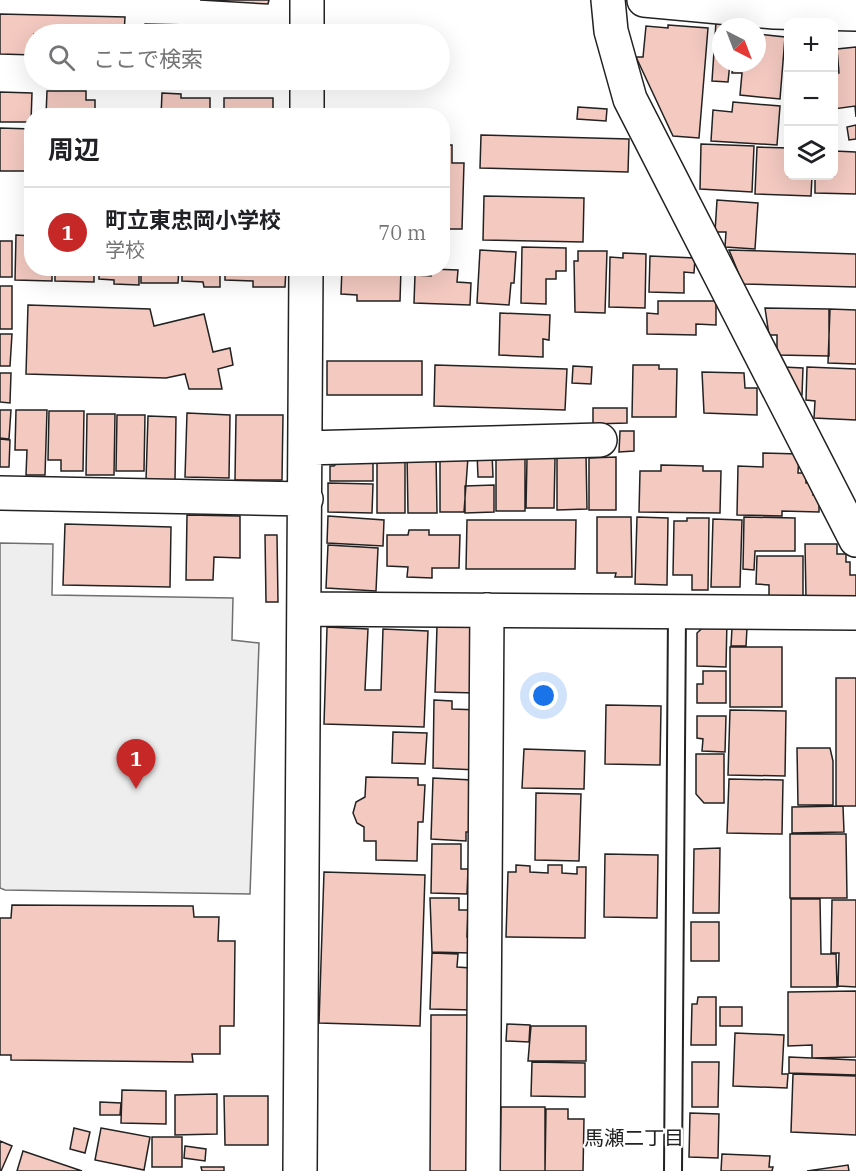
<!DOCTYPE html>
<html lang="ja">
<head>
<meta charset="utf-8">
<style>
	body { margin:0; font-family:"IBM Plex Serif","Noto Sans JP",serif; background:#f6f6f6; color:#202124 }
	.controls { position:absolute; right:18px; top:18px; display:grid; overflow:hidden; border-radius:12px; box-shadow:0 6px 24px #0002 }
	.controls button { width:54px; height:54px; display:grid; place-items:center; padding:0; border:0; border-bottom:2px solid #e0e0e0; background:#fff; color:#202124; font:30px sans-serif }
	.compass { position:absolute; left:712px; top:18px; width:54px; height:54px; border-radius:50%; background:#fff; box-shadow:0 6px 24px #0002; rotate:138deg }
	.you { position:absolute; left:544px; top:696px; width:21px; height:21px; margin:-15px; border:4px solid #fff; border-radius:50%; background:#1a73e8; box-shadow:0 0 0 9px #1a73e833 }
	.badge { display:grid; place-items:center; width:39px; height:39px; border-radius:50%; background:#c62828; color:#fff; font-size:20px; font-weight:700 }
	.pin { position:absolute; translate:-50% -50px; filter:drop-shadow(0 2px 3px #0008) }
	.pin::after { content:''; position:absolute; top:32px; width:21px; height:18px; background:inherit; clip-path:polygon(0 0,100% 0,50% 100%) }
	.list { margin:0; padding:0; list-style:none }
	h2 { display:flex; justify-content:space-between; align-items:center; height:78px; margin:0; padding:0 24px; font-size:26px }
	h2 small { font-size:20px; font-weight:400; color:#757577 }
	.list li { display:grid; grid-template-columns:39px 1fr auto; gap:18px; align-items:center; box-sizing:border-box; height:90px; padding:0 24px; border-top:2px solid #e0e0e0 }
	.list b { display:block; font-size:22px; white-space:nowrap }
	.list p { margin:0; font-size:20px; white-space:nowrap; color:#757577 }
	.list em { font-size:20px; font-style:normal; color:#757577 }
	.icon { flex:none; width:33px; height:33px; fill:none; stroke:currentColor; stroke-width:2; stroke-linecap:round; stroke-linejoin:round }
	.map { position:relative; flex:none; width:856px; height:1171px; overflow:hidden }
	.search { position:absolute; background:#fff; box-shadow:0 6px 24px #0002; left:24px; top:24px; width:426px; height:66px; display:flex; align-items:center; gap:15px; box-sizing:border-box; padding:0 21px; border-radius:33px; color:#757577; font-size:22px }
	.panel { position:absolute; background:#fff; box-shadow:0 6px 24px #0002; left:24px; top:108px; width:426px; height:168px; border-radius:24px }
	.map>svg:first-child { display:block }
</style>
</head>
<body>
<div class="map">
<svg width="856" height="1171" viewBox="0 0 856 1171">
	<rect width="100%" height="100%" fill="#fff"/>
	<path fill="#eee" stroke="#6f6f6f" stroke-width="1.5" d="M0,543L53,544L52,595L233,598L232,640L259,643L250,894L5,890L0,888Z"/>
	<path fill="#f3c9c0" stroke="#222" stroke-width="1.5" d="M200,0H269L268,4Z
		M0,14L125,17L124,34H34V55L0,54Z
		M716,22L746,24V27H721V63H730L728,82L712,81Z
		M145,24L191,25V34H144Z
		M668,25L708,28L699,138L673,136L636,57H643L646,26L668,28Z
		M200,29L284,31V34H200Z
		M757,34L785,37L780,99L740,95L742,73H732L733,63H757Z
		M856,47V117L855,106L834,109V74L839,73L837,49Z
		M47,91H86V100H95V116H46Z
		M0,92L32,93L31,122H0Z
		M162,93L181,94V98H210V116H161Z
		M224,98H273V116H224Z
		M733,102L780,106L777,145L711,141L713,110L732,112Z
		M578,107L607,109L606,121L577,119Z
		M856,125V139L849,140L847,127Z
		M0,128L32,129V171H0Z
		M481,135L629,139L628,172L480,168Z
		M701,144L754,146L752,192L700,189Z
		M442,145H452V163H464L462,229H442Z
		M757,147L788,148V176H812L811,196L755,194Z
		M834,151L856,152V194L815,193V176H834Z
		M484,196L584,198L583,242L483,240Z
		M717,200L758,203L755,249L725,247L726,232H715Z
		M16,235L32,236V268H52V281L15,280Z
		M0,241H12V277H0Z
		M522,247L566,248V271H556V279H546V304L521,303Z
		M480,250L516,252L514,283H511L509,305L477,303Z
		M729,250L856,254V287L743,284Z
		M578,251H607L605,313L575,312L574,261H578Z
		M623,253L646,254L645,308L609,307L610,257L623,258Z
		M650,256L695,258L694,273L684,272V293L649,292Z
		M55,268H94V282L55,281Z
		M99,268H139V285L114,284V280L99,279Z
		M141,268H179L178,283H141Z
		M182,268H220V287H204L203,282L182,281Z
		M225,268H286L285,287H253V281L225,280Z
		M342,268H401L400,301H357V295L341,294Z
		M431,269L458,270L457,282L471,283L470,305L414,303L415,275L431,276Z
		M0,286H12V329H0Z
		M658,301H716V325L696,324V335L647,334V313L658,314Z
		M28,305L150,309L154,326L204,314L213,352L230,348L233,365L218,369L222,389H189L185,374L166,378L26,374Z
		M765,308L829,309V356L777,355V335H769Z
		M830,309L856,310V364L828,363Z
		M500,313L550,315L549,340L543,339V357L499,355Z
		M0,334H12L10,366H0Z
		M327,361H422V395H327Z
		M435,365L567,369L565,410L434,406Z
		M633,365H659V369H677L676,417H632Z
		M573,366L592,367L591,384L572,383Z
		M783,367L803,368L802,395H797Z
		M807,367L856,369V420L814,418L815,401L806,400Z
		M702,372L744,373L745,388H757V415L704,413Z
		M0,373H11L10,403L0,402Z
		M593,408H627V423L593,424Z
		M0,410H11L9,439L0,438Z
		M16,410H47L45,475H26L27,450H15Z
		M49,411H84L83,471H61V460H48Z
		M187,413L230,415L229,478L185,477Z
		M87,414H115L114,475H86Z
		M117,415H145L144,471H116Z
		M236,415H283L282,480H235Z
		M148,416L176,417L175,481L146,480Z
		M620,431H634V451L619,452Z
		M0,439L10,440L9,467H0Z
		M477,453H492L493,477H478Z
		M763,453L799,454L798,473H806V483H814L813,495H819V512L782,511V516L737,515L738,466L763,467Z
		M346,454H373V481H330V466H334Z
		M407,454H436L437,513H408Z
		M557,454H586L587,509L557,510Z
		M377,456H405V513H377Z
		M440,457H468L464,512H440Z
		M496,457H525V511H496Z
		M616,457V510H589V458Z
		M527,458H555L554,508H526Z
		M661,465L703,466V471H721L720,513L639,512L640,471H661Z
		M328,483L373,484L372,513L328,512Z
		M494,485V512L465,513V486Z
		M187,515L240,516V558L214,557L213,580H186Z
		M328,516L384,520L383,546L327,543Z
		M597,517H631L632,577H615L616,573H597Z
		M637,517L668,518L667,585L635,584Z
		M744,517L795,518V551H755L754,570L743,569Z
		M687,518H709L708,590H692V575H673L674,521H687Z
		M713,519L742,520L740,587H711Z
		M467,520H576L575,569H466Z
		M65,524L171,527L170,587L63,585Z
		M409,530H429V535H460L459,568H432V578L407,577L408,567L387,566V535H408Z
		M265,535H277L278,602H266Z
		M805,544H837V554H846V562H850V575H856V598H806Z
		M328,545L378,548L376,591L326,588Z
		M757,556H803V596H769V585L756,584Z
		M711,620H727L726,667L697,666V633Z
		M437,626L480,627L477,693L435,692Z
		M327,627L368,629L365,690H381L383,629L428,631L424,727L324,724Z
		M732,628H747L746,646H731Z
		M730,647H782V707H730Z
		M703,671H726V703H697V684H703Z
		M836,678H856V806H836Z
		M434,700L452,701V709L479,710L477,770L433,768Z
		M606,705L661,706L660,765L605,764Z
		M730,710L786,711L785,776L728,775Z
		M697,716H726L725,752L702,751L703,739L697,738Z
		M393,732L427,733L425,764L392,763Z
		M797,748H830L833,761V805H798Z
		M524,749L585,751L584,789L522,788Z
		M696,754H724V803H704L696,794Z
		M366,777L418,778V785H425L423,822H418L417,861L376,860V841H364V827L357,823L353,813L356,802L365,797Z
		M433,778L472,780L470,832H466V841L431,839Z
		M729,779L783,780L782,834L727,833Z
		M536,793L581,794L579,861L535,860Z
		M843,806L844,832L792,833V807Z
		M790,834H846L847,898H790Z
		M432,844H461V869H468L467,894L431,893Z
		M720,848L719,913H693L694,849Z
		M605,854L658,855L657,918L604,917Z
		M516,865L530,866V872L548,873V865H562V873L577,874V867H586L585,938L506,937L508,872H516Z
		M324,872L425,875L420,1026L319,1023Z
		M430,898H459V910H468L467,937H471V953L432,952Z
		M791,899H820L821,954H836L837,987H791Z
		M832,900H856V987L838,986L839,953H831Z
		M12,905L193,906L194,917H219L218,941H235L234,1026H220V1054H192L193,1062L11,1060V1055H0V918H11Z
		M691,922H719V961H691Z
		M432,953L458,954L457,967L471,968L474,1010L430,1009Z
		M856,991V1057L812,1058V1045L788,1046V992Z
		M698,997H716V1045H691L692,1004H697Z
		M720,1007H742V1026H720Z
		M431,1015H469L467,1171H430Z
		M507,1024L530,1025L529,1042L506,1041Z
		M531,1026H586V1061H528Z
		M735,1033L784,1035L782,1074H788L787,1088L733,1086Z
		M789,1057L856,1060V1075L789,1073Z
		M532,1062L585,1063V1097L531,1096Z
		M692,1062H719L718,1107H692Z
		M793,1074L856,1076V1135L791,1132Z
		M122,1090L166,1091V1124L121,1123Z
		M217,1094V1134L175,1135V1095Z
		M224,1096H268V1145H225Z
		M100,1102L121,1103L120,1115H100Z
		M501,1107H545V1171H500Z
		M546,1109H568V1119H584L583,1171H545Z
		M690,1113L719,1114L718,1158L689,1157Z
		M74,1128L90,1132L85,1153L70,1149Z
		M101,1128L150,1137L144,1170L95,1160Z
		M152,1137H182V1167H152Z
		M0,1141L12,1146L1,1171H0Z
		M185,1146L206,1149L205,1161L184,1158Z
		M23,1151L82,1171H17Z
		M722,1154L770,1156L769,1167H773L772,1171H721Z
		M848,1165L849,1171H807Z
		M201,1167H224V1171H202Z"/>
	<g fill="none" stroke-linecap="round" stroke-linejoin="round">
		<g stroke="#222" stroke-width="20">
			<path id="lane" d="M673,1171L677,612"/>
		</g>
		<g stroke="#222" stroke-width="36">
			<path id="street" d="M608,0L611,31L630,99L856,540
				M307,34V0
				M307,116V80
				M305,448L600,440
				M0,493L306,499
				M304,609L856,613
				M300,1171L306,268
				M483,1171L487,610"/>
		</g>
		<g stroke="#222" stroke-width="36">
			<path id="secondary" d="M644,0L774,12L856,14"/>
		</g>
		<use href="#lane" stroke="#fff" stroke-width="16"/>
		<use href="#street" stroke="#fff" stroke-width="33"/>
		<use href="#secondary" stroke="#fff" stroke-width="33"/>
	</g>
	<g text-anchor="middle" stroke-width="4.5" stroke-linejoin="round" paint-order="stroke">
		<g font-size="20" fill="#222" stroke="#fff">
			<text x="634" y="1145">馬瀬二丁目</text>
		</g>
	</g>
</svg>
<div class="controls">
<button>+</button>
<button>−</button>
<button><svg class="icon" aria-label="layers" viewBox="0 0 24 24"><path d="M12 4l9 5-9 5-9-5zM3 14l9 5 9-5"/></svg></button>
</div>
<svg class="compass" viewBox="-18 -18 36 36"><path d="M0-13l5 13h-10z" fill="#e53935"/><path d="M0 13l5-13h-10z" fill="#757577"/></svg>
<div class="you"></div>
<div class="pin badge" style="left:136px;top:789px">1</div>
<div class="search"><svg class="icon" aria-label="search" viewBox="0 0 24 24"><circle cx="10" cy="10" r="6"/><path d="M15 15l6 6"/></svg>ここで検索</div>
<section class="panel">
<h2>周辺<small></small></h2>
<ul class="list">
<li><span class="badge">1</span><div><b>町立東忠岡小学校</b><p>学校</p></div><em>70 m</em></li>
</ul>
</section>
</div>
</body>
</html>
